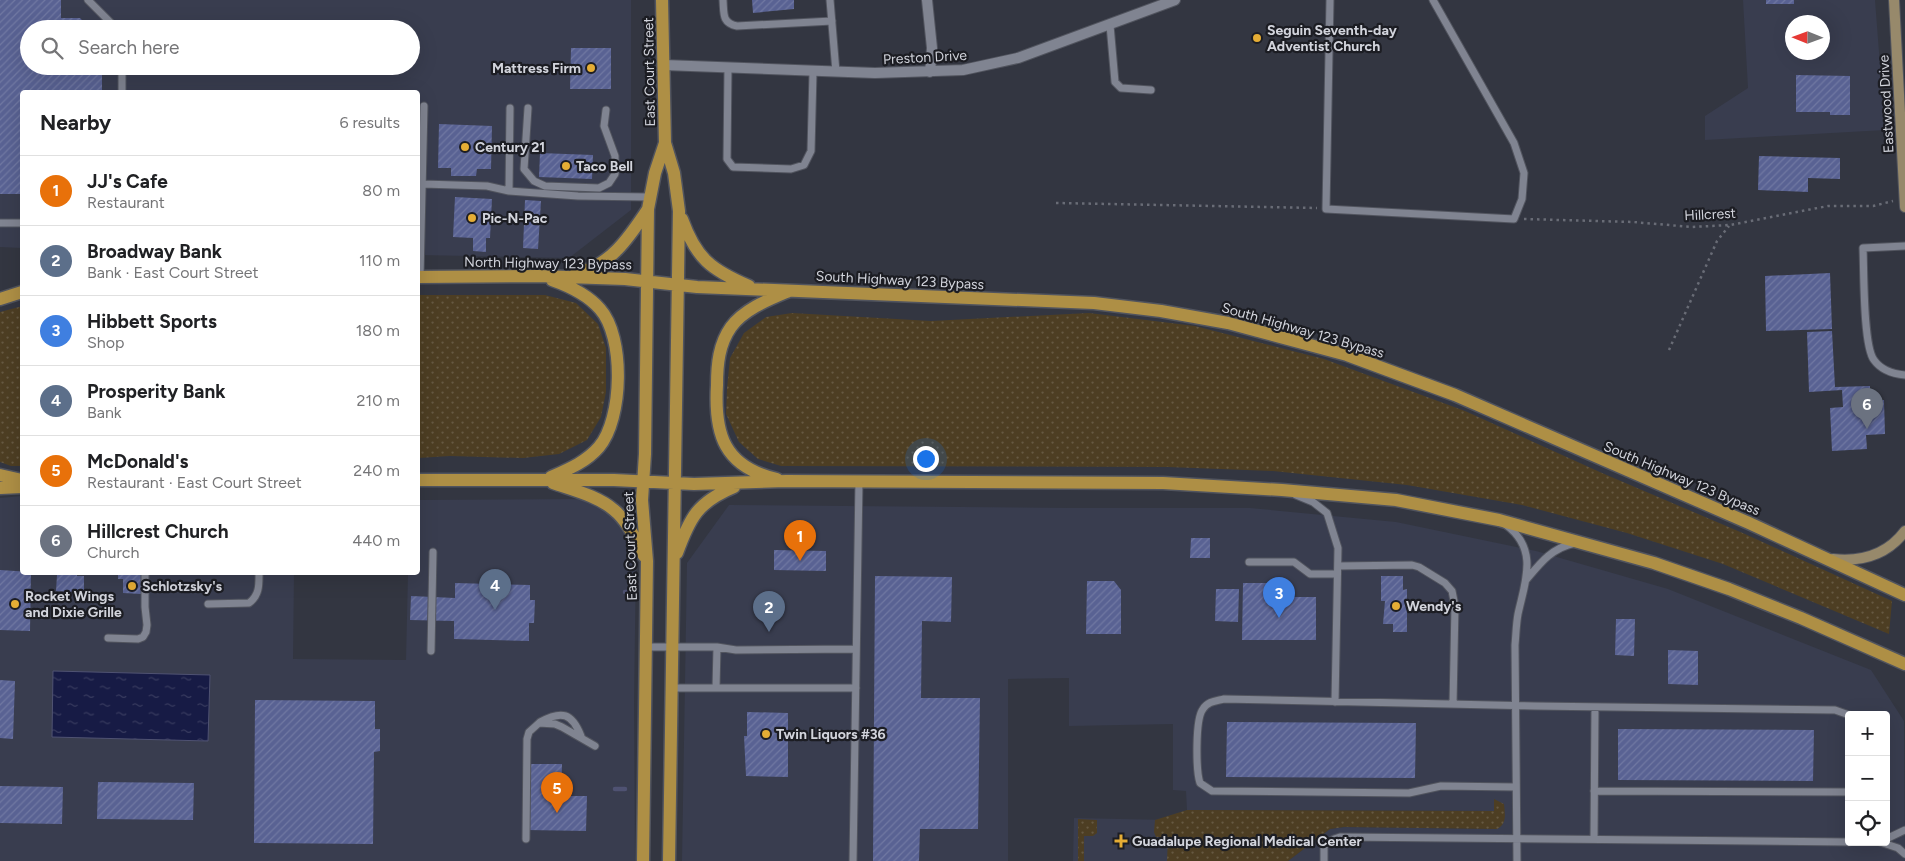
<!DOCTYPE html>
<html lang="en">
<head>
<meta charset="utf-8">
<style>
	body { margin:0; font-family:Figtree,sans-serif; background:#f2f2f2; color:#202124 }
	.controls { position:absolute; right:15px; bottom:15px; display:grid; overflow:hidden; border-radius:5px; box-shadow:0 5px 20px #0002 }
	.controls button { width:45px; height:45px; display:grid; place-items:center; padding:0; border:0; border-bottom:1px solid #e0e0e0; background:#fff; color:#202124; font:25px sans-serif }
	.compass { position:absolute; left:1785px; top:15px; width:45px; height:45px; border-radius:50%; background:#fff; box-shadow:0 5px 20px #0002; rotate:271deg }
	.you { position:absolute; left:925px; top:458px; width:18px; height:18px; margin:-12px; border:4px solid #fff; border-radius:50%; background:#1a73e8; box-shadow:0 0 0 8px #1a73e833 }
	.badge { display:grid; place-items:center; width:32px; height:32px; border-radius:50%; background:#b45309; color:#fff; font-size:16px; font-weight:700 }
	.pin { position:absolute; translate:-50% -41px; filter:drop-shadow(0 1px 2px #0008) }
	.pin::after { content:''; position:absolute; top:26px; width:18px; height:15px; background:inherit; clip-path:polygon(0 0,100% 0,50% 100%) }
	.list { margin:0; padding:0; list-style:none }
	h2 { display:flex; justify-content:space-between; align-items:center; height:65px; margin:0; padding:0 20px; font-size:21px }
	h2 small { font-size:16px; font-weight:400; color:#757577 }
	.list li { display:grid; grid-template-columns:32px 1fr auto; gap:15px; align-items:center; box-sizing:border-box; height:70px; padding:0 20px; border-top:1px solid #e0e0e0 }
	.list b { display:block; font-size:19px; white-space:nowrap }
	.list p { margin:0; font-size:16px; white-space:nowrap; color:#757577 }
	.list em { font-size:16px; font-style:normal; color:#757577 }
	.icon { flex:none; width:28px; height:28px; fill:none; stroke:currentColor; stroke-width:2; stroke-linecap:round; stroke-linejoin:round }
	.map { position:relative; flex:none; width:1905px; height:861px; overflow:hidden }
	.search { position:absolute; background:#fff; box-shadow:0 5px 20px #0002; left:20px; top:20px; width:400px; height:55px; display:flex; align-items:center; gap:12px; box-sizing:border-box; padding:0 18px; border-radius:28px; color:#757577; font-size:19px }
	.panel { position:absolute; background:#fff; box-shadow:0 5px 20px #0002; left:20px; top:90px; width:400px; height:485px; border-radius:5px }
	.map>svg:first-child { display:block }
</style>
</head>
<body>
<div class="map">
<svg width="1905" height="861" viewBox="0 0 1905 861">
	<defs>
		<pattern id="grass-dots" width="8" height="8" patternUnits="userSpaceOnUse" patternTransform="scale(1.25)"><rect width="8" height="8" fill="#4d3e23"/><path d="M2 2h.1M6 6h.1" fill="none" stroke="#665942" stroke-width="1.8" stroke-linecap="round"/></pattern>
		<pattern id="water-ripples" width="26" height="14" patternUnits="userSpaceOnUse" patternTransform="scale(1.25)"><rect width="26" height="14" fill="#171b45"/><path d="M2 4q2-2 4 0t4 0M15 11q2-2 4 0t4 0" fill="none" stroke="#383b5f"/></pattern>
		<pattern id="building-hatch" width="6" height="6" patternUnits="userSpaceOnUse" patternTransform="scale(1.25)"><rect width="6" height="6" fill="#596293"/><path d="M-1 1l2-2M0 6l6-6M5 7l2-2" fill="none" stroke="#7078a2"/></pattern>
	</defs>
	<rect width="100%" height="100%" fill="#333641"/>
	<path fill="#393d4f" fill-rule="evenodd" d="M0,0H631V210L569,258L418,255V92H22V248L0,247ZM29,29H411V66H29Z
		M1743,0H1875L1885,130L1705,140V116L1748,88ZM1792,22H1822V52H1792Z
		M22,496V572L294,573L293,659L406,660L408,573L418,572V500L581,499L598,505L620,523L635,548L636,556L634,702L635,861H0V498Z
		M729,505L1071,508H1250L1396,522L1536,551L1668,589L1871,670L1904,721L1905,861H1288L1330,829L1344,827L1497,829L1495,800L1494,811L1187,810L1186,791L1173,790V724L1069,726V678L1008,679V861H682L687,563ZM1849,715H1886V842H1849Z
		M1074,818L1168,820V861H1073Z"/>
	<path fill="url(#grass-dots)" d="M418,295H545L576,303L598,324L606,348V392L601,417L587,440L559,454L523,458L450,456L418,458Z
		M19,307H22V466H11L0,462V312Z
		M792,313L931,321L1089,313L1195,326L1324,359L1465,411L1602,473L1745,534L1892,601L1889,634L1723,564L1627,533L1522,505L1407,485L1273,471L1168,467L781,466L758,459L739,442L726,414L727,388L730,358L744,333L766,317Z
		M1494,799L1504,804C1505,814 1507,824 1497,829L1344,827L1330,829L1288,861H1167L1168,837H1156L1154,832L1155,820L1187,810L1494,811Z
		M1078,819L1097,820V833L1093,836H1084V861H1078Z"/>
	<path fill="url(#water-ripples)" stroke="#4f5272" d="M53,671L210,675L208,741L52,737Z"/>
	<g fill="none" stroke-linecap="round" stroke-linejoin="round">
		<path stroke="#4f5272" stroke-width="4.5" d="M625,592H631
			M615,789H625"/>
	</g>
	<path fill="url(#building-hatch)" d="M0,0H61V18H80L90,29H29V66H102V92H22V194H0Z
		M752,0H794V9L753,13Z
		M1766,0H1794V4H1766Z
		M571,48H611V89H570Z
		M1796,75L1850,76V115H1830V112H1796Z
		M439,124L492,126L491,169H477L476,176H451V168H438Z
		M540,153L593,155L592,179L539,177Z
		M1759,156L1840,158V179L1808,178V192L1758,190Z
		M455,197L492,199L490,238H486V252L473,251V238L453,237Z
		M525,200L541,201L538,249L523,248Z
		M1830,273L1832,329L1766,331L1765,276Z
		M1832,331L1835,387L1870,386V401L1884,400L1885,434L1866,435L1867,449L1832,451L1830,408L1843,407L1842,390L1809,392L1807,332Z
		M1191,538H1210V558H1190Z
		M774,550L826,551V571L774,570Z
		M0,570L31,572L30,631L0,630Z
		M64,572H77V576H84V592L56,591L57,575H64Z
		M118,572H146L142,577L141,594L123,593V579H118Z
		M875,576L952,577L951,622L922,621L921,698H980L978,829H920L919,861H873Z
		M1381,576H1403V590L1407,589V632H1393V624H1383L1385,601H1381Z
		M1087,581H1114L1121,590V634H1086Z
		M455,583L530,585V600H535L534,623H529V641L454,639V621L410,620L411,596L455,598Z
		M1243,583H1284V597H1316V640H1242Z
		M1216,589H1239L1238,622L1215,621Z
		M1616,619H1635L1634,656L1615,655Z
		M1668,650L1698,651V685L1668,684Z
		M0,680L15,681L13,739L0,738Z
		M255,700L375,701V729H380V751L374,752L373,844L254,843Z
		M747,712L788,713V777L746,776L744,736H747Z
		M1227,722L1416,723L1415,778L1226,777Z
		M1618,729L1814,730L1813,781L1618,780Z
		M528,764H562L561,796H587L586,831L527,830Z
		M98,782L194,783L193,820L97,819Z
		M0,786L63,787L62,824L0,823Z"/>
	<g fill="none" stroke-linecap="round" stroke-linejoin="round">
		<g stroke="#51545e" stroke-width="9">
			<path id="lane" d="M88,0L117,29
				M723,0C724,14 722,23 737,26L832,21
				M830,0L836,72
				M1330,0L1326,209L1514,219L1522,199L1524,173L1514,143L1433,0
				M1110,25L1115,82L1121,88L1151,90
				M728,68L727,159L733,167L791,169L804,165L811,151L813,72
				M122,92V66
				M528,108L524,169L534,181L545,186L599,188L609,183L615,174V156L604,126L606,110
				M423,184L487,186L509,191L578,196L649,197
				M509,191L510,108
				M0,223H22
				M1905,246L1863,248C1864,269 1863,346 1874,360C1881,370 1894,374 1905,375
				M420,277L424,106
				M1296,495L1313,502L1327,513L1338,548L1335,702
				M1506,525C1539,549 1525,582 1518,614C1516,625 1516,635 1515,645L1517,861
				M1249,562H1294L1310,574H1337
				M1338,566L1412,565L1419,567L1445,583L1452,591L1455,606L1453,704
				M1527,579C1541,562 1552,548 1575,543
				M208,604L249,603C260,595 259,584 259,572
				M108,638L138,639L143,637L146,632L147,625L145,607V572
				M646,647H717L736,650L856,649
				M431,651L433,552
				M671,688H856
				M716,688L717,647
				M540,722C562,710 572,713 581,736
				M1516,787L1441,786L1409,793L1212,791L1200,783C1196,771 1195,719 1203,709C1208,701 1216,701 1224,699L1534,706L1835,710L1849,715
				M1594,791L1849,792
				M526,839L527,739L529,732L539,723L555,724L562,727L595,746
				M1594,839L1595,707
				M1886,839L1905,830
				M1880,842L1898,848L1905,854
				M853,861L859,481
				M1324,861V846L1334,839L1340,837L1849,842"/>
		</g>
		<g stroke="#51545e" stroke-width="12">
			<path id="street" d="M927,0L932,48L930,72
				M664,65L875,73L963,70L1018,58L1175,0"/>
		</g>
		<g stroke="#51545e" stroke-width="12">
			<path id="secondary" d="M1894,0L1905,207
				M1833,559C1862,562 1887,555 1905,531"/>
		</g>
		<g stroke="#51545e" stroke-width="15">
			<path id="primary" d="M662,0L665,143L674,173L679,211L669,861
				M682,219C696,258 711,270 749,286
				M576,273C610,267 630,236 648,209
				M418,277L538,276L625,279L697,287L1094,303L1161,311L1228,323L1347,355L1455,395L1749,523L1905,595
				M0,299L22,292
				M0,475L22,480
				M551,477C569,469 586,462 599,447C623,419 625,337 600,309C588,295 569,286 552,280
				M777,479C724,467 714,434 717,385C717,364 719,344 731,327C744,309 770,299 789,291
				M418,480H614L694,484L786,481L1163,483L1282,490L1396,500L1499,520L1654,563L1729,589L1801,618L1905,664
				M553,483C573,490 598,496 614,510C628,521 636,541 644,556
				M0,488L22,487
				M677,553C690,517 698,502 734,487
				M643,861L647,561L642,500L645,454L648,209L655,173L665,143"/>
		</g>
		<path stroke="#696c76" stroke-width="2.5" stroke-dasharray="2.5 4" stroke-linecap="butt" d="M1056,203L1317,208
			M1524,219L1633,222L1692,227L1730,225L1828,206H1873L1893,201
			M1669,350L1717,241L1729,226"/>
		<use href="#lane" stroke="#808491" stroke-width="7"/>
		<use href="#street" stroke="#808491" stroke-width="10"/>
		<use href="#secondary" stroke="#97896b" stroke-width="10"/>
		<use href="#primary" stroke="#ae8f45" stroke-width="12"/>
	</g>
	<g fill="#e5ad35" stroke="#1c1d23" stroke-width="2">
		<circle cx="1257" cy="38" r="5"/>
		<circle cx="591" cy="68" r="5"/>
		<circle cx="465" cy="147" r="5"/>
		<circle cx="566" cy="166" r="5"/>
		<circle cx="472" cy="218" r="5"/>
		<circle cx="132" cy="586" r="5"/>
		<circle cx="15" cy="604" r="5"/>
		<circle cx="1396" cy="606" r="5"/>
		<circle cx="766" cy="734" r="5"/>
		<path d="M1118.5 833.5h5v5h5v5h-5v5h-5v-5h-5v-5h5z"/>
	</g>
	<g text-anchor="middle" stroke-width="4.5" stroke-linejoin="round" paint-order="stroke">
		<g font-size="14" font-weight="bold" fill="#d2d4dc" stroke="#1c1d23" text-anchor="start">
			<text x="1267" y="35">Seguin Seventh-day<tspan x="1267" dy="16">Adventist Church</tspan></text>
			<text x="581" y="73" text-anchor="end">Mattress Firm</text>
			<text x="475" y="152">Century 21</text>
			<text x="576" y="171">Taco Bell</text>
			<text x="482" y="223">Pic-N-Pac</text>
			<text x="142" y="591">Schlotzsky's</text>
			<text x="25" y="601">Rocket Wings<tspan x="25" dy="16">and Dixie Grille</tspan></text>
			<text x="1406" y="611">Wendy's</text>
			<text x="776" y="739">Twin Liquors #36</text>
			<text x="1132" y="846">Guadalupe Regional Medical Center</text>
		</g>
		<g font-size="14" fill="#d2d4dc" stroke="#1c1d23">
			<text transform="translate(925 57) rotate(-3)" y="5">Preston Drive</text>
			<text transform="translate(649 72) rotate(-91)" y="5">East Court Street</text>
			<text transform="translate(1886 104) rotate(-93)" y="5">Eastwood Drive</text>
			<text transform="translate(1710 214) rotate(-3)" y="5">Hillcrest</text>
			<text transform="translate(548 263) rotate(1)" y="5">North Highway 123 Bypass</text>
			<text transform="translate(900 280) rotate(3)" y="5">South Highway 123 Bypass</text>
			<text transform="translate(1303 330) rotate(16)" y="5">South Highway 123 Bypass</text>
			<text transform="translate(1682 478) rotate(23)" y="5">South Highway 123 Bypass</text>
			<text transform="translate(630 546) rotate(-92)" y="5">East Court Street</text>
		</g>
	</g>
</svg>
<div class="controls">
<button>+</button>
<button>−</button>
<button><svg class="icon" aria-label="locate" viewBox="0 0 24 24"><circle cx="12" cy="12" r="6"/><path d="M12 2v4M12 18v4M2 12h4M18 12h4"/></svg></button>
</div>
<svg class="compass" viewBox="-18 -18 36 36"><path d="M0-13l5 13h-10z" fill="#e53935"/><path d="M0 13l5-13h-10z" fill="#757577"/></svg>
<div class="you"></div>
<div class="pin badge" style="left:800px;top:561px;background:#e8710a">1</div>
<div class="pin badge" style="left:769px;top:632px;background:#5c6f8a">2</div>
<div class="pin badge" style="left:1279px;top:618px;background:#3f7fe0">3</div>
<div class="pin badge" style="left:495px;top:610px;background:#5c6f8a">4</div>
<div class="pin badge" style="left:557px;top:813px;background:#e8710a">5</div>
<div class="pin badge" style="left:1867px;top:429px;background:#6b7280">6</div>
<div class="search"><svg class="icon" aria-label="search" viewBox="0 0 24 24"><circle cx="10" cy="10" r="6"/><path d="M15 15l6 6"/></svg>Search here</div>
<section class="panel">
<h2>Nearby<small>6 results</small></h2>
<ul class="list">
<li><span class="badge" style="background:#e8710a">1</span><div><b>JJ's Cafe</b><p>Restaurant</p></div><em>80 m</em></li>
<li><span class="badge" style="background:#5c6f8a">2</span><div><b>Broadway Bank</b><p>Bank · East Court Street</p></div><em>110 m</em></li>
<li><span class="badge" style="background:#3f7fe0">3</span><div><b>Hibbett Sports</b><p>Shop</p></div><em>180 m</em></li>
<li><span class="badge" style="background:#5c6f8a">4</span><div><b>Prosperity Bank</b><p>Bank</p></div><em>210 m</em></li>
<li><span class="badge" style="background:#e8710a">5</span><div><b>McDonald's</b><p>Restaurant · East Court Street</p></div><em>240 m</em></li>
<li><span class="badge" style="background:#6b7280">6</span><div><b>Hillcrest Church</b><p>Church</p></div><em>440 m</em></li>
</ul>
</section>
</div>
</body>
</html>
